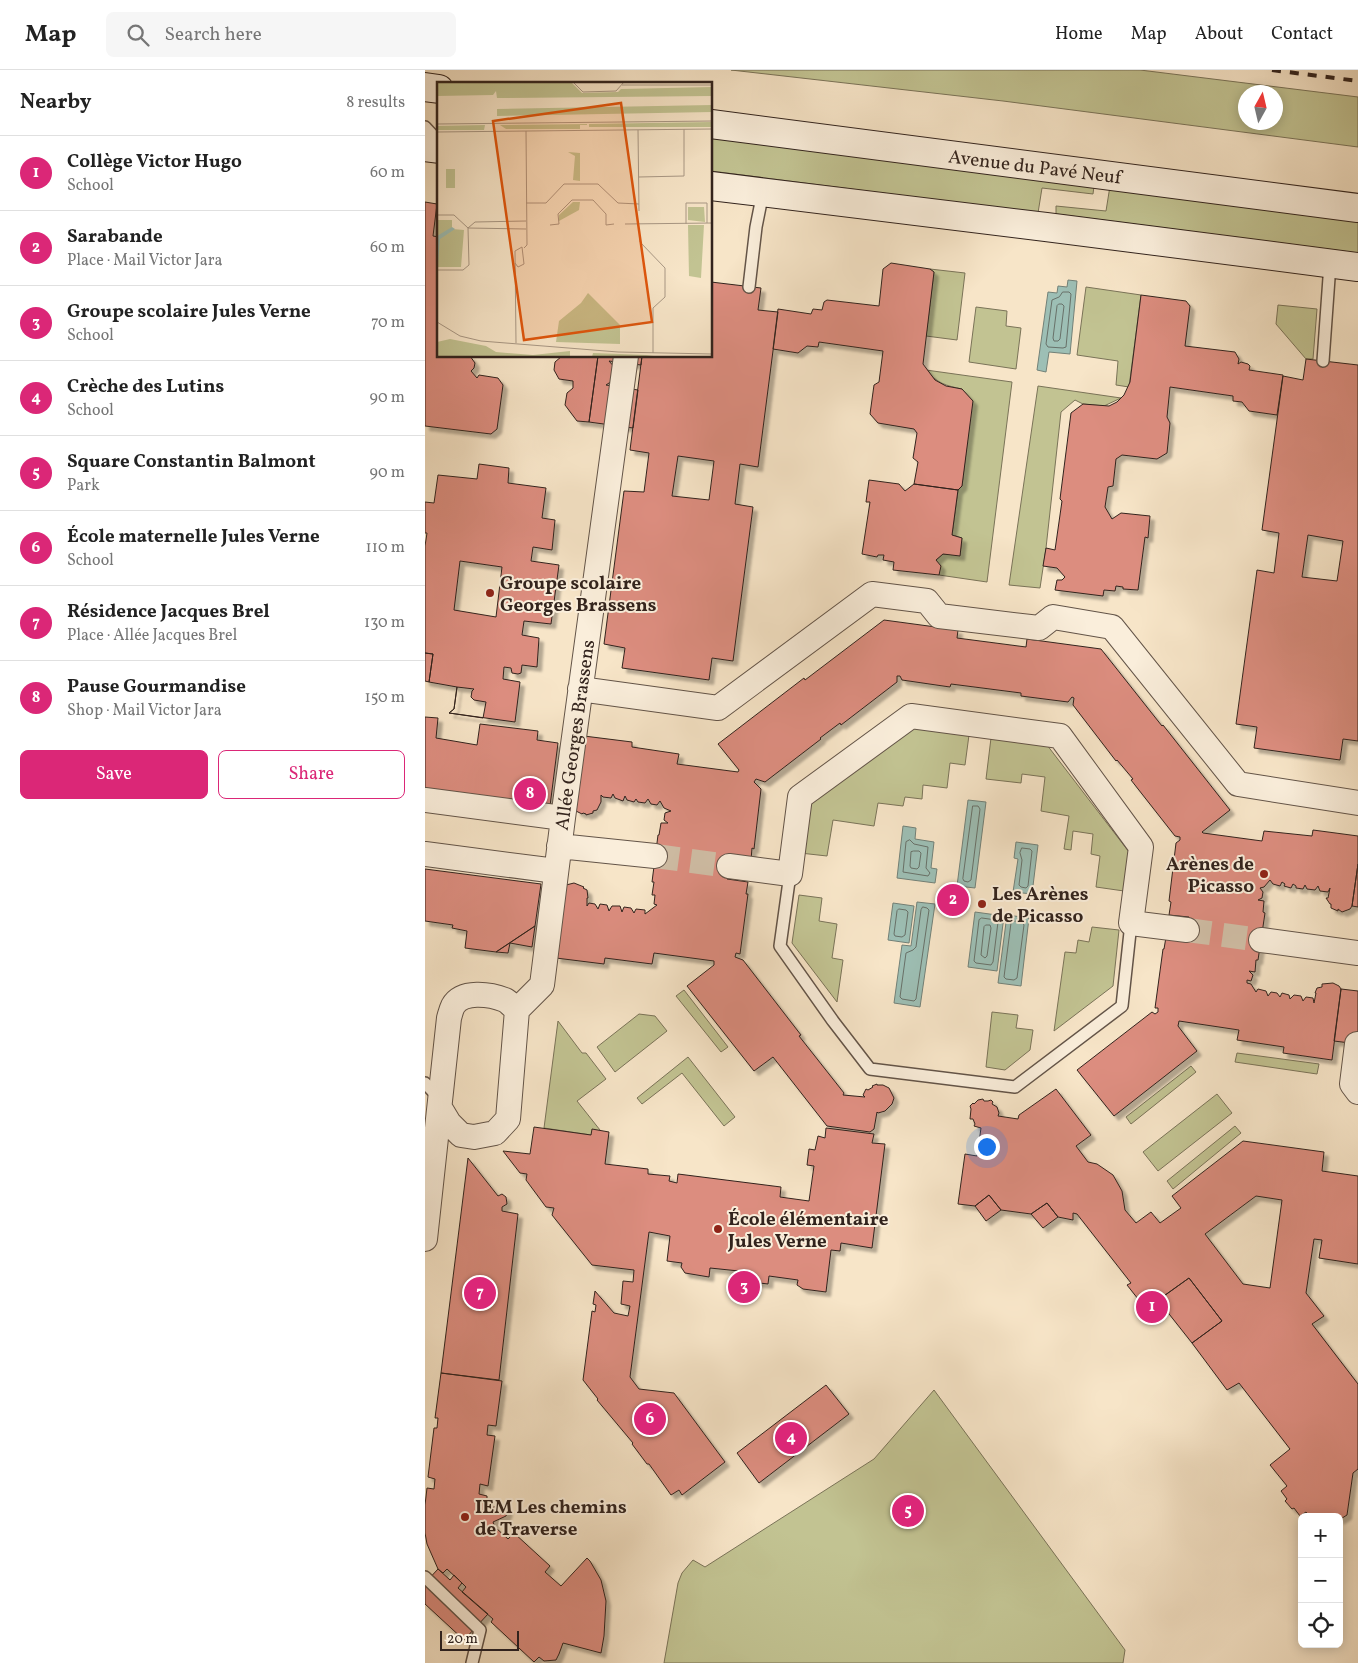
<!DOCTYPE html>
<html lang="en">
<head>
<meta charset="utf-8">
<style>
	body { margin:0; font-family:Vollkorn,serif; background:#f6f6f6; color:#222 }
	.controls { position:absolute; right:15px; bottom:15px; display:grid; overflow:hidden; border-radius:8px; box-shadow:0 2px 12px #0003 }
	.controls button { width:45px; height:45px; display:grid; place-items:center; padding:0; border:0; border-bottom:1px solid #e0e0e0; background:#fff; color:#222; font:25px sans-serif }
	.compass { position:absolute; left:813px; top:15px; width:45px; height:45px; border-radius:50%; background:#fff; box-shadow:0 2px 12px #0003; rotate:8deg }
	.scale { position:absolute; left:15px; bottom:12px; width:79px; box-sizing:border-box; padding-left:5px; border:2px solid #32231d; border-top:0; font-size:14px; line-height:18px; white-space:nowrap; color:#32231d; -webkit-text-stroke:4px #faeedb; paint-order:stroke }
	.you { position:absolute; left:561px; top:1076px; width:18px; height:18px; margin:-12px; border:4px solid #fff; border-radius:50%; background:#1a73e8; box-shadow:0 0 0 8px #1a73e833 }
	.badge { display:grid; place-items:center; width:32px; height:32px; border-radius:50%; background:#db2777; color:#fff; font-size:16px; font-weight:700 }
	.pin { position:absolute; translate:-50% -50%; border:2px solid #fff; box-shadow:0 1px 5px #0006 }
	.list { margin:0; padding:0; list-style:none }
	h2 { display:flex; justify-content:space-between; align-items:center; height:65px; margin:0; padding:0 20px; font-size:21px }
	h2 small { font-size:16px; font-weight:400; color:#767676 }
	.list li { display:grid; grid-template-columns:32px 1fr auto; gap:15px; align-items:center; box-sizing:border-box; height:75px; padding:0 20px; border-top:1px solid #e0e0e0 }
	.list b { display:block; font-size:19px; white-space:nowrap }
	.list p { margin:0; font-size:16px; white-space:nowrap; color:#767676 }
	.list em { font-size:16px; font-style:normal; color:#767676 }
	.actions { display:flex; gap:10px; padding:15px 20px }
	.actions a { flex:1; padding:11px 0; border:1px solid #db2777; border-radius:8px; text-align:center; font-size:18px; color:#db2777 }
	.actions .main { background:#db2777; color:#fff }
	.icon { flex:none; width:28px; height:28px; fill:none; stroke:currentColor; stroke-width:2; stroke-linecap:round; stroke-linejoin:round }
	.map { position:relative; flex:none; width:933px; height:1593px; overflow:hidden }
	header { display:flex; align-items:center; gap:30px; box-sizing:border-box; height:70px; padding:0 25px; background:#fff; border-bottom:1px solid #e0e0e0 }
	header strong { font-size:24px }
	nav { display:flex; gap:28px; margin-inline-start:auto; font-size:18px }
	.search { width:350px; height:45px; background:#f6f6f6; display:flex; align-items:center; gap:12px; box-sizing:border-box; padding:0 18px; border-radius:8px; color:#767676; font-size:19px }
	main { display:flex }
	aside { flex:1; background:#fff }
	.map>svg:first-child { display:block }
</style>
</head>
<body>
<header>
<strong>Map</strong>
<div class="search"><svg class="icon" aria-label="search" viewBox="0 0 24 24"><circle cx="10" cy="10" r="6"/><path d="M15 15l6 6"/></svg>Search here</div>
<nav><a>Home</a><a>Map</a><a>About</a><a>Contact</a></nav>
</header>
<main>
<aside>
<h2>Nearby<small>8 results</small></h2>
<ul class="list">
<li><span class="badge">1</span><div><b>Collège Victor Hugo</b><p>School</p></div><em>60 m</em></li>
<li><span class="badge">2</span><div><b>Sarabande</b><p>Place · Mail Victor Jara</p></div><em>60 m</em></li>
<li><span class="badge">3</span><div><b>Groupe scolaire Jules Verne</b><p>School</p></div><em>70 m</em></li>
<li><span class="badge">4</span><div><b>Crèche des Lutins</b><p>School</p></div><em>90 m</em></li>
<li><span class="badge">5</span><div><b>Square Constantin Balmont</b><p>Park</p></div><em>90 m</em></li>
<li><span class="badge">6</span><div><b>École maternelle Jules Verne</b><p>School</p></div><em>110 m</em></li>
<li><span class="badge">7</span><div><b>Résidence Jacques Brel</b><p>Place · Allée Jacques Brel</p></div><em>130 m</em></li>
<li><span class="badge">8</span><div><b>Pause Gourmandise</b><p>Shop · Mail Victor Jara</p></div><em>150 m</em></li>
</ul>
<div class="actions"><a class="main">Save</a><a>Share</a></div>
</aside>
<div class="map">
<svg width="933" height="1593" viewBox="0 0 933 1593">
	<defs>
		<filter id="shadow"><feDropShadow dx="4.5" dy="4.5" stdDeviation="1" flood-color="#0004"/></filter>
	</defs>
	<rect width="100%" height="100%" fill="#f7e5c8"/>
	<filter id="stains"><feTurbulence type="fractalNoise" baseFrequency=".004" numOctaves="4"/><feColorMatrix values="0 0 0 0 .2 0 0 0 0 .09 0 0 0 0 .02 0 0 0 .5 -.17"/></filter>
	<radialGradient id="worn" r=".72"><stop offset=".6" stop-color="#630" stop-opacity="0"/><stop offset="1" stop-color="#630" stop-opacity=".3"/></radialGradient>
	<path fill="#c2c392" stroke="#7a7358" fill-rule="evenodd" d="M306,0H715L933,27V77L578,31ZM821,22H851V52H821Z
		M286,67L669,116L668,124L617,118L613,143L286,101Z
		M685,116L933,148V183L631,144V136L681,141Z
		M505,199L540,203L532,270L501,266L509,202Z
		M661,217L716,225L704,317L691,315L693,291L652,285Z
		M853,235L892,239L888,289H881L851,254Z
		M551,237L582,241L581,256L596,258L591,299L544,292Z
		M501,300L587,312L562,512L514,505L511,490L518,484L535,485L537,468L527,465L533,420L537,416L547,331L537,319C522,316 511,313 501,300Z
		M613,316L696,328L679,336L658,334L650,330L636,342L621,478L615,518L584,515Z
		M487,657L544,665L540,695L525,693L522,718L498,715L497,729L480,727L478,736L453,733L449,756L408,750L402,786L375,783L381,737Z
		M566,668L622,675L704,782L699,821L671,817L675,786L666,784L668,764L648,761L646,780L639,779L644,746L616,741L620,707L597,704L596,713L561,709Z
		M374,825L397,828L394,851L412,854L407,888L418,890L412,932L367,873Z
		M667,857L694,860L688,916L629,961L640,882L651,883L653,870L664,872Z
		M259,920L303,977L296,982L251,926Z
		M567,942L593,945L591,958L608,960L605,980L580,1000L561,997Z
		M214,944L230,946L242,961L190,1002L172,977Z
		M133,951L157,983H161L181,1009L152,1031L175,1060L166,1065L119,1058Z
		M812,983L894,994L892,1004L810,992Z
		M263,987L310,1047L299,1056L257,1003L217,1034L212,1028Z
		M766,996L771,1002L706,1054L701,1047Z
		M792,1024L807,1043L733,1101L718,1082Z
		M810,1056L816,1063L748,1119L742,1111Z
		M509,1320L700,1580L698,1593H239L253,1513L257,1503L268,1490L280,1497L449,1389Z"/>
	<path fill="#9dbfb5" stroke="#728178" d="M643,210L652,211L645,284L624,282L621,302L612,300L623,222L632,223L633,216L642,217Z
		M543,730L561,732L550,818L532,816Z
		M478,756L491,758L490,769L509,772L506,798L512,799L510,813L472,808Z
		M591,772L613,775L607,824L588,822L593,789L589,788Z
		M492,832L510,834L495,937L469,933L477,875L486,876Z
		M468,833L489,836L484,873L463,870Z
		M550,842L579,846L572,901L543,897Z
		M582,845L604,848L596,916L573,913Z"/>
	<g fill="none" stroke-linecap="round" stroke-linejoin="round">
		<path stroke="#687169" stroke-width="1" d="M638,222H644L646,224L641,277L638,278L623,277L621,274L627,230L634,227Z
			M634,234H637L639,236L635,269L633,271H629L628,268L632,236Z
			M548,736H553L555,739L546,810L543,812L539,811L538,809Z
			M485,770L489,774L503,777L501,798L505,803L503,806L478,802L481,772Z
			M597,778L605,779L607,781L603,816L601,818L596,817L594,815L597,790L595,783Z
			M489,781H494L496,783L494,797L492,799L486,798L485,796L486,782Z
			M498,837L502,838L504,840L491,929L489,931L477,929L475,927L481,883L488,880L491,877L496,840Z
			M474,839L481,840L483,842L480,865L477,867L470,866L469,864L472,841Z
			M557,848L571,850L573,852L568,892L566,895L551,893L549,891L554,850Z
			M588,851L597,852L599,855L592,908L589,910L581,909L579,907L586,853Z
			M561,855H565L566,858L562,886L560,888L556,885L559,857Z"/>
	</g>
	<path fill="#dc8d7f" stroke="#32231d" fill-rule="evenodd" filter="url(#shadow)" d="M0,132L12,134L8,166L14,167V286H45L50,293L49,298L46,301L52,308L54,305L73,308L78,315L72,359L66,364L0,356Z
		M466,193L505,199L509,202L498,294L510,310L521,316L537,319L548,331L537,416L533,420L489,414L493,392L488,388L492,363L489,359L453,353L445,344L449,315L454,312L458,281L394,272L393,277L382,276L373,283L348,279L353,239L386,244L388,239L397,240L399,232L402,230L454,236L458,199Z
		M286,212L336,218L333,240L353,242L333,397L315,394L310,434L328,437L308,591L287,588L284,610L197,598L200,578L179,574L199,421L219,422L224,383L205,380L217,286H286ZM253,386L289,391L284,430L247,426Z
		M716,225L761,231L765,236L760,276L810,282L814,289L813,294L816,292L823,294L825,296L824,300L858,305L852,345L824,341L817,332L808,331V326L745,317L742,347L745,353L742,383L732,389L697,385L691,389L688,416L683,417L680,437L687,449L696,443L725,446L723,468L720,467L713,520L698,519V517L691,516L690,521L679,520L678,526L630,520L632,510H637L640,507L632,498L618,496L621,478L630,480L637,431L635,429L646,343L658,334L684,336L692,332L699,325L705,312Z
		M137,286H173L164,352L152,351L140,335L142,323L148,318V311L134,309L129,300L130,292Z
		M173,286H217L216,295L184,291L191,299L190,309L181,315L213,320L208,358L164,352Z
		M881,289L933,295V671L918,669L915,690L829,678L832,657L811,654L832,500L849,503L854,463L837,460L858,306L878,310ZM883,465L918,471L912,511L877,507Z
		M54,394L84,398L83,413L121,418L117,448L130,450L127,480L108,477L106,491L134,495L126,554L99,551L97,565L114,568L112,597L97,595L96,603L93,604L87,603L86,598L79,597L78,609L95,612L90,652L24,643L29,639L32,617L4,612L8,584L0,583V476L2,463H0V432L9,433L13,405L52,409ZM35,491L77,497L71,547L29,540Z
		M444,410L474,414L480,421L489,414L533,420L527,465L537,468L535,486L518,484L511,490L516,496L514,505L468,500L469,492L458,490L459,485H453L452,487L437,484L445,432H441Z
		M459,550L533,560L532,568L601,577L602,569L676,579L737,656L738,655L805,740L777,762L778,763L837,771L839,761L887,766L888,760L933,766V794L927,836L925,839L917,842L913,839V841L906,838V834H905L901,828H903L905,818L903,822L895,821L893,816L890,820L882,819L880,815L878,819L871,818V816L868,814L866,818L859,816L860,814L857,812L855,816L848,814L845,810L839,817L835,818L838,822L837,828L833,830L839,831L838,842L840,843L833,890H831L830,902L824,901L828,905L826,911L822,910V913L826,914L831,922L833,919L841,921L843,926L846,922L852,923L855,927L857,923L864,925L865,929L869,925L876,926L878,931L881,927L888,928L889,933L891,923H890L892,918L897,917V914L908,913L914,916L916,919L907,990L858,983L859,977L812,970L814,960L754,951L753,956L772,981L689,1046L652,1000L727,942L730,944L733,942V938H730L738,879H739L741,867L761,869L764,847L744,845L746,832L744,831L751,773L755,770V767L750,766L706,710L708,709L692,690L691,691L648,635L649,628L647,627L643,632L596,626V623L526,614L525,617L477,610L475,606H472V612L416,655L415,653L395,668L396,669L340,712L331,709L329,712L336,719L329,779L327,778L326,790L305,788L302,809L323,812L321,824H323L315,884L311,883L310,887L318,890L376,965L374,966L419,1023L418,1025L440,1027L438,1025L441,1019L443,1020L448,1017L447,1016L452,1014V1015H458L464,1018L469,1028L467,1034L460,1041L453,1043L452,1042L449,1059L445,1062L402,1056L348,987L329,1001L262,916L289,895V891L229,883L227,894L180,888L179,894L131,888L141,815L149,813L159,817L158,818L162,820L163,828H162V836L164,833L170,834L173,839L175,834L182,835L184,841L187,836H195L197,842L199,837L206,838L209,843L211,839L220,840V844L232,835L229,834L230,825H227L229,812H227L233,765H234L236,753H243L239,750L240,743L246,741L239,738L235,731L232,735L226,734L223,729L220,733L213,732L211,729L209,732L202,730L200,726L198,731L190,728L188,724L186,728L178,727L176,725V732L172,740L168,741V743L161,745V744L158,743L157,744L151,741L159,666L207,672V677L254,684L252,694L313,702L314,700L293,674L379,608L380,610Z
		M0,583L8,584L4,612L0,611Z
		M32,617L49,619L47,621L46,627L49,630L61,632L58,648L24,643L29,639Z
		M0,647L13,648L11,668L52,675L55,654L113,661L112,670L133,673L125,736L0,719Z
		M933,794V837L927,836Z
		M0,799L116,814L110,856L71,882L40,878L42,861L27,858L28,855L0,851Z
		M110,856L107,877L85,873L83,883L71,882Z
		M916,919L933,921V974L909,971Z
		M631,1019L666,1065L651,1076L663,1092L672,1094L688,1105L697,1121L700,1140L711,1153L726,1142L735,1153L756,1138L747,1126L818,1071L899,1082L897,1101L933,1106V1194L894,1188L897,1170L889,1169L881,1223L899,1246L887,1254L933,1314V1399L928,1403L922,1445L914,1450V1447H885L881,1442L875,1446L869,1438L867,1439L860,1431L862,1429L856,1421L862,1416L845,1395L865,1379L814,1313L802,1320L767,1273L797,1251L764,1208L721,1239L702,1215L706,1213L652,1144L648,1143V1150L633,1147L622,1133L606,1144L576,1140L564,1125L550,1136L533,1134L540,1084L552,1086L556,1058L549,1056L550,1054L548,1049H545L546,1039L545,1036L548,1033L549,1034L553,1030L558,1029L559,1031H563L566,1030L568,1032L567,1034L572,1037L574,1043L573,1046L593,1049L594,1045ZM831,1126L857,1130L845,1218L818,1214L780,1164Z
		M109,1057L166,1065L167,1059L184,1062L180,1094L223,1099V1104L245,1106L244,1111L252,1113L253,1104L356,1117L355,1127L384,1131L389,1096L382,1095L384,1079L390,1080L393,1066L400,1068L401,1058L449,1064L447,1073L460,1074L447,1178L416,1173L415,1181L406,1180L401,1222L378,1219L372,1215L373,1210L344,1206L343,1214L318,1211L314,1205V1201L285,1198L284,1207L260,1203L256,1197L257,1193L242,1191L245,1166L224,1162L205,1307L214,1319L249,1323L300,1392L257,1425L254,1420L246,1425L224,1394H222L207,1374L208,1373L172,1330L173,1329L158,1310L167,1241L170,1242L171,1235L168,1234L170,1221L189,1243L203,1246L205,1236L196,1234L198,1211L208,1212L209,1200L167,1195L127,1145L129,1138L121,1137L101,1110L102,1104L95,1103L78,1081L105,1084Z
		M43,1088L73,1126L77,1124L81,1127L82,1134L77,1137V1141L93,1144L74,1310L16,1303Z
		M564,1125L576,1140L561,1151L550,1136Z
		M622,1133L633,1147L618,1158L606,1144Z
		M764,1208L797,1251L767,1273L733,1230Z
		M16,1303L77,1311L71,1356L63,1355L62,1365L70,1366L63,1416L55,1414L54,1424L62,1426V1435L63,1439L72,1436L80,1437L83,1441L81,1446L68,1452L70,1457L83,1469L89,1463L125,1496L120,1502L136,1516L162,1488L165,1491L176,1510L181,1531L179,1566L176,1583L138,1573L134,1584L131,1590L119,1591L114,1587L109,1592L66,1552L68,1549L37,1522L41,1517L37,1513L22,1499L18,1503L13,1499L2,1474L0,1463V1435L2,1418L9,1419L10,1409L3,1407L9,1358H12L13,1348H10Z
		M401,1315L424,1344L334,1413L312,1383Z
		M13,1499L25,1510L29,1505L37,1513L33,1518L63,1544L39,1570L0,1534V1513Z"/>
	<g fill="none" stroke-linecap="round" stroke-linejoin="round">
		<path stroke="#d0bea6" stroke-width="24" stroke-dasharray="24 12" stroke-linecap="butt" d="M230,786L304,796
			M762,860L836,870"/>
		<g stroke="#635448" stroke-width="14">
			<path id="lane" d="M0,57L14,72
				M324,217L331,157L338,122
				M898,291L905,194
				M365,804L355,876L408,951L445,999L590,1017L697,936L706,853
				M0,1013L15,1029
				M0,1507L55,1560L47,1593"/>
		</g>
		<g stroke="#635448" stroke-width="26">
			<path id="street" d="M155,619L293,638L447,524L502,531L514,546L614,558L628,547L687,557L813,714L933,733
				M0,730L138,748
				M134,776L230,786
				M0,784L131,801
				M304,796L365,804L375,727L486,646L635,666L716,777L706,853L762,860
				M836,870L933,883
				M92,940L117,915L138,748L201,286
				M932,974L927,1014L933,1022
				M0,1169L24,948C25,945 26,940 28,936C37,920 65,924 80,930C84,932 88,937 92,940L83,1049L70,1063L49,1067L36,1065L24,1053L15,1038"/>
		</g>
		<g stroke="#32231d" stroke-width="30">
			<path id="secondary" d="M0,17L14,19
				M286,54L933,138
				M0,77L14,79
				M286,116L621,157L933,197"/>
		</g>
		<use href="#lane" stroke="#faeedb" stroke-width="11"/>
		<use href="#street" stroke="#faeedb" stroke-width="24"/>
		<use href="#secondary" stroke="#faeedb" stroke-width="28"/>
		<path stroke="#32231d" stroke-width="4" stroke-dasharray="9 9" stroke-linecap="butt" d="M847,0L933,11"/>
	</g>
	<g fill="#8f2418" stroke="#faeedb" stroke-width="2">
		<circle cx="65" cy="523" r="5"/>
		<circle cx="839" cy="804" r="5"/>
		<circle cx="557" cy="834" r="5"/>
		<circle cx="293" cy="1159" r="5"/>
		<circle cx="40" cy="1447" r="5"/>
	</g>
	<g text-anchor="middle" stroke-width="4" stroke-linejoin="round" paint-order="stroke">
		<g font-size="19" fill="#32231d" stroke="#faeedb">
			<text transform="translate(610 96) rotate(7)" y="7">Avenue du Pavé Neuf</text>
			<text transform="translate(149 665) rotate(-82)" y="7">Allée Georges Brassens</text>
		</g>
		<g font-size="19" font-weight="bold" fill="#32231d" stroke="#faeedb" text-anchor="start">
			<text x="75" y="519">Groupe scolaire<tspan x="75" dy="22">Georges Brassens</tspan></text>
			<text x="829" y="800" text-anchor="end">Arènes de<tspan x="829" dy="22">Picasso</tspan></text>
			<text x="567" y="830">Les Arènes<tspan x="567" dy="22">de Picasso</tspan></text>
			<text x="303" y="1155">École élémentaire<tspan x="303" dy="22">Jules Verne</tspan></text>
			<text x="50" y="1443">IEM Les chemins<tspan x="50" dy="22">de Traverse</tspan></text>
		</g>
	</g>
	<g transform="translate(12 12)">
		<rect width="275" height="275" fill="#f7e5c8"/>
		<path d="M0,0H134L145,11L181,10L184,7L275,5V14L60,16L59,9L56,13L0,14ZM275,23V30L60,34V27ZM275,40V45H145H152V42ZM48,43L47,48H0V44ZM63,43L150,42V43H143V47H69ZM131,70L143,71V99L136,98L138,74ZM9,87H18V106H9ZM136,120H143L142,128L122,139V133ZM251,125H267L268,140L251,138ZM0,138H15V147L27,148L24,185H0ZM251,143H267L264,196L252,194ZM151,211L183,243V262L119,260L122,239L144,221ZM13,257L49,264L59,270L96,273L133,269V275H0V260ZM156,271L209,273L224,275H155Z" fill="#c2c392"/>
		<path d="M15,145L18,147L3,157L1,181L0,154Z" fill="#9dbfb5"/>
		<path fill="none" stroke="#a89784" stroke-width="1" d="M136,0L146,10L179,9L187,0M185,3H275M0,42L275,39M201,48L202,129M0,50L275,47M202,95L247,94V47M89,121H109L127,102H161L181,121L202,122M0,133H17L31,146L32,183L26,188H0M188,142L275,141M249,142V121H270V141M113,143L122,142L121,132L135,118H156L169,132V143L177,142M31,146L38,140L89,139M31,146L89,147M203,155V160L228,186V215L216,226V271M87,166L90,163L89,49M78,181L81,185L87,182L85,165L78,169L79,261M0,240L23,254L44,259L181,270L275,272"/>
		<path fill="#df560d" fill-opacity="0.15" stroke="#df560d" stroke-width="2.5" d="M184,21L215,240L87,258L56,39Z"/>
		<rect width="275" height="275" fill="none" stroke="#32231d" stroke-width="2.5"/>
	</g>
	<rect width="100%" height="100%" filter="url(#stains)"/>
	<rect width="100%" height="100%" fill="url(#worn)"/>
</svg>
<div class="controls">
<button>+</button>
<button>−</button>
<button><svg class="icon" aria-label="locate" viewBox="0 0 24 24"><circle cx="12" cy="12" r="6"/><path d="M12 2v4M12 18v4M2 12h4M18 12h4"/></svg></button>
</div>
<svg class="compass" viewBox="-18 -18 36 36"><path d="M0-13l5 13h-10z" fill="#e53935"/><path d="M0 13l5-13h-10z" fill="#767676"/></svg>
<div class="scale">20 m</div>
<div class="you"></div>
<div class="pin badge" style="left:727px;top:1237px">1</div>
<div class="pin badge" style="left:528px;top:830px">2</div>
<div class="pin badge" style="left:319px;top:1217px">3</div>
<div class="pin badge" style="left:366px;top:1368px">4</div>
<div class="pin badge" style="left:483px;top:1441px">5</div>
<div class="pin badge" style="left:225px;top:1349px">6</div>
<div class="pin badge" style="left:55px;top:1223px">7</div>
<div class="pin badge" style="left:105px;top:724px">8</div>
</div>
</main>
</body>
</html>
